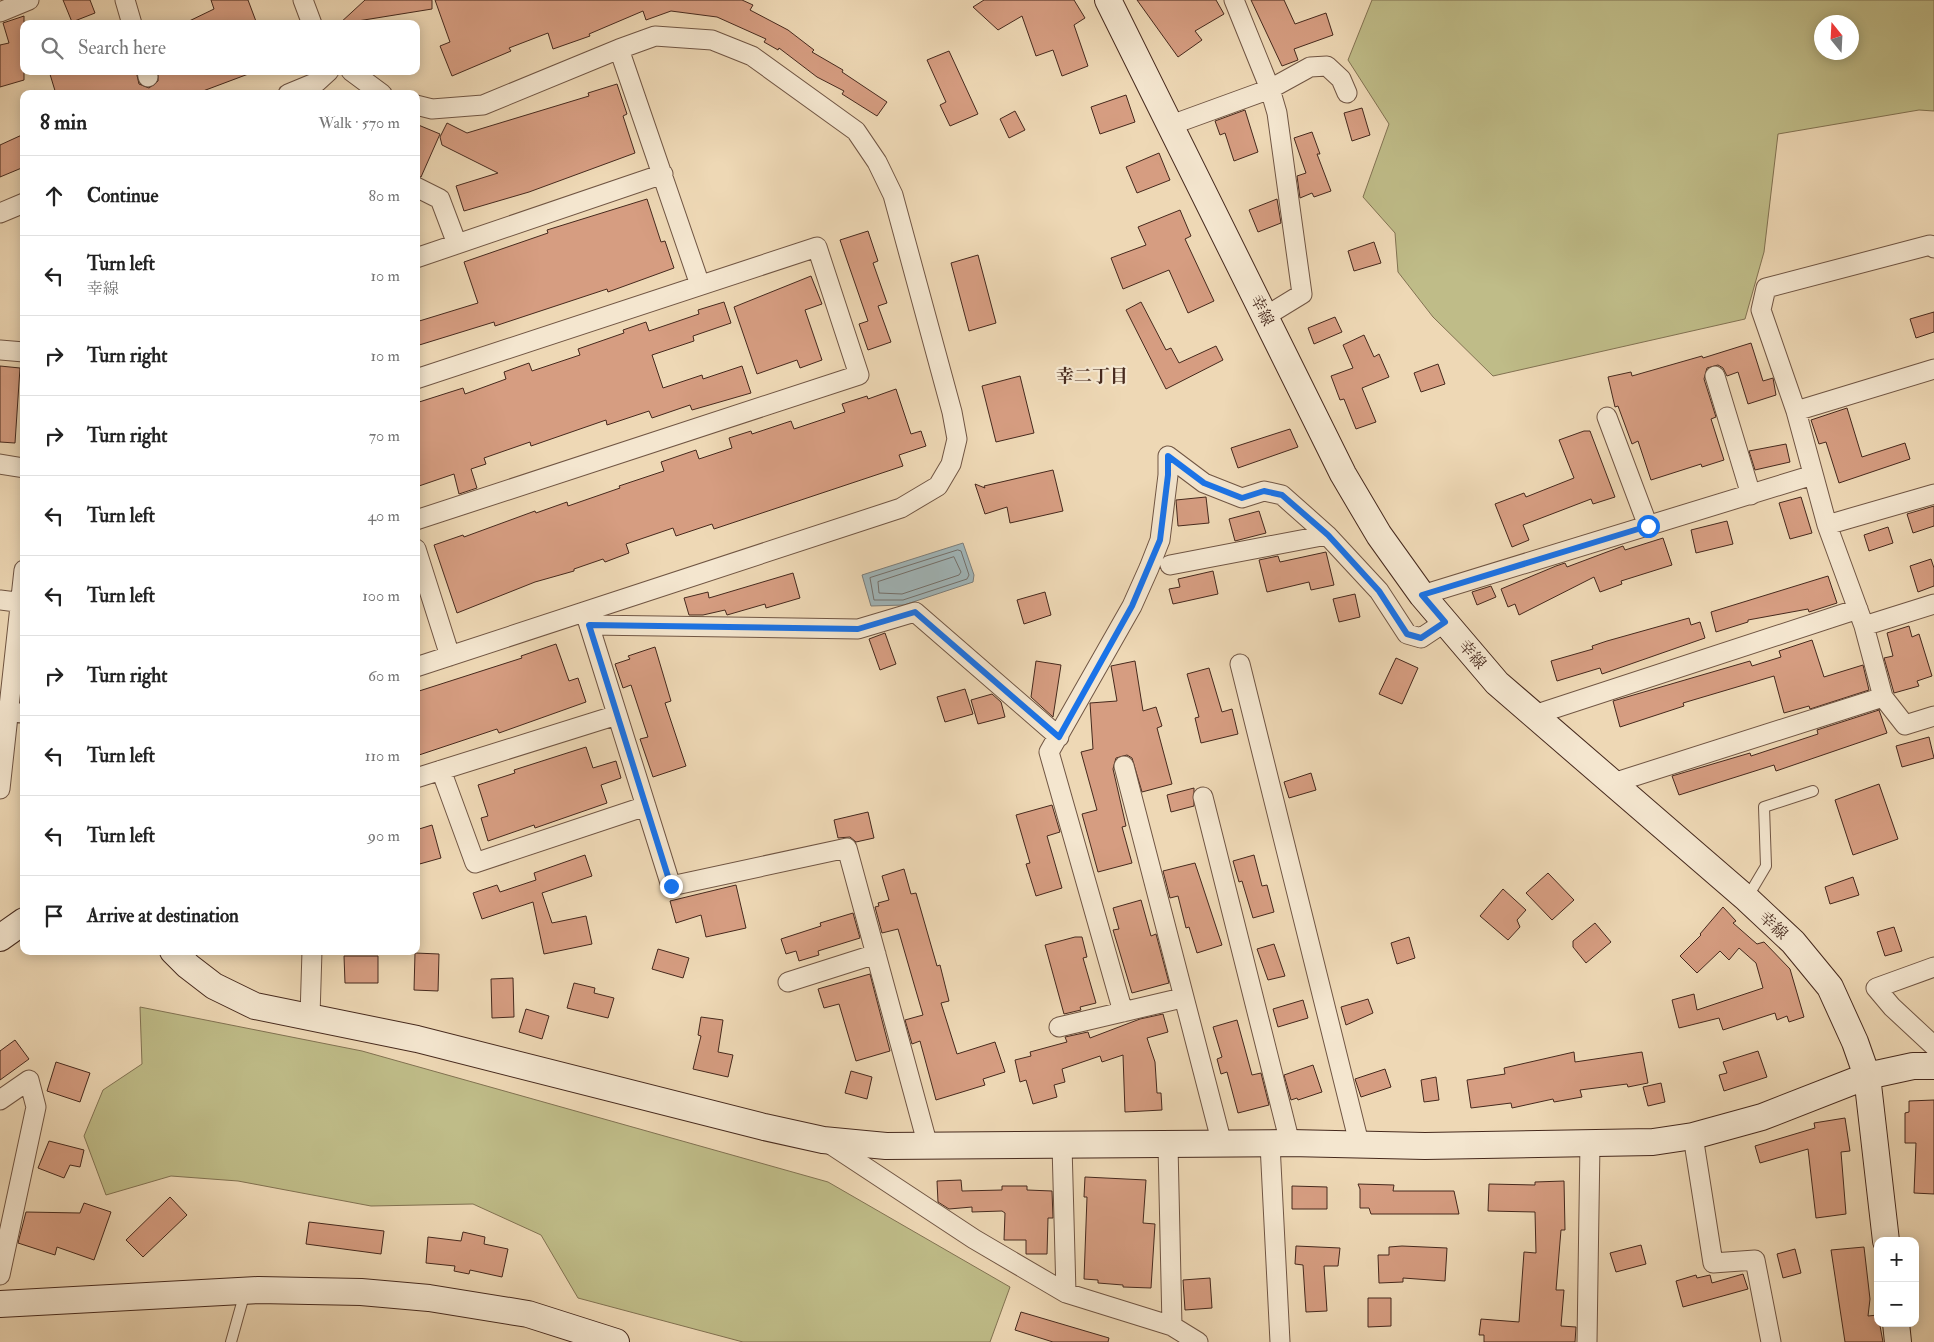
<!DOCTYPE html>
<html lang="en">
<head>
<meta charset="utf-8">
<style>
	body { margin:0; font-family:"IM FELL Double Pica","Noto Serif JP",serif; background:#f2f2f2; color:#222 }
	.controls { position:absolute; right:15px; bottom:15px; display:grid; overflow:hidden; border-radius:10px; box-shadow:0 2px 12px #0003 }
	.controls button { width:45px; height:45px; display:grid; place-items:center; padding:0; border:0; border-bottom:1px solid #e0e0e0; background:#fff; color:#222; font:25px sans-serif }
	.compass { position:absolute; left:1814px; top:15px; width:45px; height:45px; border-radius:50%; background:#fff; box-shadow:0 2px 12px #0003; rotate:342deg }
	.stop { position:absolute; width:15px; height:15px; margin:-11px; border:4px solid #1a73e8; border-radius:50%; background:#fff }
	.stop.end { background:#1a73e8; border-color:#fff; box-shadow:0 1px 5px #0008 }
	.list { margin:0; padding:0; list-style:none }
	h2 { display:flex; justify-content:space-between; align-items:center; height:65px; margin:0; padding:0 20px; font-size:21px }
	h2 small { font-size:16px; font-weight:400; color:#767676 }
	.list li { display:grid; grid-template-columns:32px 1fr auto; gap:15px; align-items:center; box-sizing:border-box; height:80px; padding:0 20px; border-top:1px solid #e0e0e0 }
	.list b { display:block; font-size:19px; white-space:nowrap }
	.list p { margin:0; font-size:16px; white-space:nowrap; color:#767676 }
	.list em { font-size:16px; font-style:normal; color:#767676 }
	.icon { flex:none; width:28px; height:28px; fill:none; stroke:currentColor; stroke-width:2; stroke-linecap:round; stroke-linejoin:round }
	.map { position:relative; flex:none; width:1934px; height:1342px; overflow:hidden }
	.search { position:absolute; background:#fff; box-shadow:0 2px 12px #0003; left:20px; top:20px; width:400px; height:55px; display:flex; align-items:center; gap:12px; box-sizing:border-box; padding:0 18px; border-radius:10px; color:#767676; font-size:19px }
	.panel { position:absolute; background:#fff; box-shadow:0 2px 12px #0003; left:20px; top:90px; width:400px; height:865px; border-radius:10px }
	.map>svg:first-child { display:block }
</style>
</head>
<body>
<div class="map">
<svg width="1934" height="1342" viewBox="0 0 1934 1342">
	<rect width="100%" height="100%" fill="#eed8b5"/>
	<filter id="stains"><feTurbulence type="fractalNoise" baseFrequency=".004" numOctaves="4"/><feColorMatrix values="0 0 0 0 .2 0 0 0 0 .09 0 0 0 0 .02 0 0 0 .5 -.17"/></filter>
	<radialGradient id="worn" r=".72"><stop offset=".6" stop-color="#630" stop-opacity="0"/><stop offset="1" stop-color="#630" stop-opacity=".3"/></radialGradient>
	<path fill="#bfbc88" stroke="#827252" fill-rule="evenodd" d="M1372,0H1934V111L1919,110L1778,134L1764,252L1745,319L1493,376L1433,317L1398,272L1395,233L1363,197L1389,124L1348,60ZM1852,22V52H1822V22Z
		M140,1007L362,1051L828,1182L1010,1287L990,1342H743L578,1298L541,1235L473,1204L371,1206L238,1181L171,1176L106,1195L84,1136L103,1090L142,1064Z"/>
	<path fill="#a0b6ba" stroke="#7c7e7b" d="M963,543L974,575L973,582L904,605L871,606L862,575Z"/>
	<g fill="none" stroke-linecap="round" stroke-linejoin="round">
		<path stroke="#73706c" stroke-width="1" d="M958,550L961,551L969,575L967,579L903,600H874L870,578Z
			M954,557L961,572L959,575L902,594L879,593L878,582Z"/>
	</g>
	<path fill="#d69d81" stroke="#46291d" d="M63,0H90L95,13L72,22Z
		M211,0H248L257,24H183L214,9Z
		M365,0H432V9L339,24Z
		M435,0H742L753,5L750,10L788,30L814,50L812,52L843,70L842,72L887,102L877,116L842,94L844,91L817,77L779,48L778,50L764,42L766,39L717,17L671,11L646,20L643,11L589,34L590,36L553,49L548,33L509,48L511,51L452,76L440,46L450,42Z
		M984,0H1074L1085,18L1074,25L1088,66L1062,76L1053,50L1036,56L1022,16L998,30L973,7Z
		M1137,0H1216L1224,14L1195,31L1202,40L1178,57Z
		M1251,0H1284L1295,24L1326,13L1333,35L1294,49L1298,60L1282,66Z
		M24,16V80L0,87V45L9,43L3,23Z
		M949,51L978,114L950,126L940,105L946,102L927,60Z
		M49,71H136L139,84L149,88L158,81V71H251V73L195,94H56Z
		M617,84L627,114L623,116L635,153L529,192L464,211L456,186L498,173L442,145L440,137L447,123L467,133L589,96L588,93Z
		M1126,95L1135,122L1100,134L1091,107Z
		M1362,108L1370,135L1352,141L1344,113Z
		M1245,110L1258,152L1234,161L1225,133L1220,135L1215,121Z
		M1015,111L1025,130L1009,138L1000,119Z
		M416,124L440,134L421,177L416,176Z
		M1312,132L1320,154H1317L1331,191L1314,197L1312,193L1300,198L1297,176L1306,173L1294,138Z
		M24,134V167L0,177V145Z
		M1159,153L1170,180L1137,193L1126,167Z
		M647,199L661,242L665,241L674,268L608,292L607,289L495,326L494,322L416,346V322L478,303L464,262L548,233L547,230Z
		M1277,199L1281,223L1258,232L1249,210Z
		M1180,210L1191,236L1185,239L1214,301L1188,313L1169,270L1123,289L1111,258L1146,245L1138,227Z
		M868,231L878,261L873,263L887,303L878,306L891,342L868,350L859,324L868,321L840,240Z
		M1374,242L1381,263L1354,271L1348,251Z
		M978,255L996,323L969,331L951,263Z
		M811,276L822,304L805,310L822,360L800,368L797,360L757,374L734,307Z
		M724,302L731,323L693,336L694,341L652,355L663,388L702,375L703,379L742,366L751,393L692,410L690,405L652,418L649,411L607,425L606,420L531,446L530,442L484,458L486,464L471,469L477,488L459,494L454,474L416,487V403L463,388L465,394L506,379L504,372L529,363L532,371L580,355L578,349L624,333L623,330L646,322L649,331L699,314L698,310Z
		M1141,302L1166,350L1171,348L1179,363L1216,346L1223,360L1166,389L1126,310Z
		M1934,312V332L1916,338L1910,319Z
		M1335,317L1342,332L1314,344L1308,328Z
		M1364,335L1374,357L1379,354L1389,377L1362,388L1376,422L1356,429L1344,399L1340,400L1331,376L1353,368L1343,345Z
		M1751,343L1763,381L1773,378L1776,395L1748,404L1738,372L1727,376L1723,368L1718,365L1707,368L1704,379L1716,417L1711,419L1724,460L1702,467L1701,464L1651,480L1638,441L1632,444L1618,406L1615,407L1608,377L1631,372L1632,376L1702,356L1703,358Z
		M1438,364L1445,384L1421,392L1414,373Z
		M0,366L20,368L15,443L0,442Z
		M1020,376L1034,433L996,442L982,386Z
		M896,389L911,434L921,431L926,446L899,455L903,466L714,529L712,524L676,536L673,528L626,544L629,553L605,562L603,559L574,569V571L535,582L457,613L434,545L463,535L464,537L535,511L536,513L567,502L568,506L620,488L619,486L664,471L661,462L696,450L699,459L732,448L729,438L751,431L752,434L791,421L794,429L845,412L842,404L867,396L868,399Z
		M1847,408L1862,457L1905,443L1910,459L1839,483L1826,442L1819,444L1811,420Z
		M1290,429L1298,447L1238,468L1231,448Z
		M1584,431H1590L1615,497L1593,504L1591,499L1523,525L1529,540L1512,547L1495,504L1524,493L1526,497L1574,478L1559,440Z
		M1786,444L1790,462L1755,470L1749,451Z
		M1053,470L1063,511L1010,523L1007,507L985,514L975,484L985,488L984,486Z
		M1206,497L1209,523L1178,526L1176,500Z
		M1801,497L1812,533L1790,539L1779,503Z
		M1934,506V526L1913,533L1907,514Z
		M1259,511L1266,533L1235,541L1229,519Z
		M1727,521L1733,544L1696,553L1691,530Z
		M1888,527L1893,543L1869,551L1864,535Z
		M1663,538L1672,565L1621,581L1622,584L1600,592L1594,577L1519,615L1515,604L1508,607L1501,589L1556,566L1565,563L1567,567L1623,546L1625,550Z
		M1326,552L1334,585L1311,590L1309,582L1267,592L1259,560L1278,556L1280,562Z
		M1931,559L1934,568V586L1918,592L1910,566Z
		M1213,571L1218,594L1173,604L1169,589L1180,587L1178,579Z
		M793,573L800,598L766,608L765,604L727,615L725,610L703,615H689L684,598L708,592L709,598Z
		M1828,576L1837,603L1809,612L1808,609L1748,620V622L1716,632L1711,612Z
		M1491,586L1496,597L1477,605L1472,592Z
		M1045,592L1051,615L1024,624L1017,600Z
		M1355,594L1360,617L1339,622L1333,599Z
		M1689,618L1691,625L1700,622L1705,638L1602,674L1600,668L1557,681L1551,661L1593,649L1592,646L1607,641Z
		M1909,626L1912,637L1919,634L1932,676L1917,681L1919,686L1894,693L1884,658L1893,656L1887,633Z
		M885,633L896,664L880,670L869,639Z
		M1812,640L1824,677L1863,665L1869,690L1810,709L1809,706L1784,713L1774,676L1683,703L1684,706L1620,727L1613,701L1750,661L1752,666L1781,657L1779,651Z
		M556,644L569,681L578,678L586,702L499,733L497,729L416,756V692L522,658L521,656Z
		M655,647L671,701L665,703L686,766L653,777L640,739L648,737L631,685L623,688L615,664L630,659L628,656Z
		M1396,658L1418,668L1402,704L1379,694Z
		M1036,661L1061,665L1053,717L1031,697Z
		M1135,661L1143,711L1156,707L1162,726L1157,728L1172,784L1142,792L1132,758L1127,755L1116,758L1113,769L1126,826L1122,827L1132,863L1098,872L1082,814L1097,810L1081,752L1093,749L1090,703L1117,701L1111,666Z
		M1209,668L1222,712L1232,709L1238,734L1201,743L1195,718L1199,717L1187,674Z
		M965,689L973,714L945,722L937,697Z
		M992,694L1001,702L1005,717L978,724L971,700Z
		M1879,710L1887,733L1776,771L1774,765L1679,795L1672,776L1750,753L1751,756L1818,734L1817,730Z
		M1929,737L1934,758L1902,767L1896,746Z
		M586,747L593,768L616,761L621,778L601,785L607,803L535,828L534,825L488,841L481,818L488,816L478,785L515,773L514,770Z
		M1311,773L1316,790L1289,798L1284,782Z
		M1879,784L1898,839L1853,855L1835,800Z
		M1194,788V806L1171,812L1167,795Z
		M1052,805L1060,832L1047,836L1062,888L1036,896L1026,864L1030,863L1016,815Z
		M868,812L874,838L856,842L850,837L838,838L834,820Z
		M432,825L441,858L416,865V830Z
		M585,855L592,876L542,893L552,923L586,916L592,944L544,954L533,902L482,919L473,893L497,885L500,892L536,880L534,873Z
		M1254,855L1262,886L1267,885L1274,912L1253,918L1242,881L1239,882L1233,861Z
		M1195,863L1222,945L1197,953L1189,927L1186,928L1178,896L1170,898L1163,871Z
		M904,869L911,894L916,893L937,966L940,965L949,1001L941,1003L957,1054L995,1042L1005,1072L983,1079L985,1085L936,1100L920,1041L912,1044L905,1020L923,1015L898,929L882,933L875,907L879,906L878,903L889,900L882,876Z
		M1548,873L1574,900L1552,920L1526,893Z
		M1853,877L1859,895L1830,904L1825,887Z
		M736,885L746,928L706,937L701,915L676,923L670,901Z
		M1503,889L1526,910L1517,920L1520,927L1508,940L1480,916Z
		M1141,900L1151,936L1156,934L1169,983L1132,993L1113,930L1119,929L1113,908Z
		M1723,907L1736,921L1733,923L1757,944L1764,942L1790,969L1804,1017L1789,1022L1787,1016L1777,1020L1775,1013L1723,1030L1719,1018L1679,1028L1672,1000L1694,994L1697,1010L1763,988L1756,963L1739,948L1729,960L1720,951L1697,973L1680,956L1701,935L1700,934Z
		M853,913L860,938L818,951L819,955L799,961L796,951L786,954L781,939L821,926L820,923Z
		M1595,923L1611,942L1586,963L1573,947V941Z
		M1894,927L1902,951L1885,956L1877,932Z
		M1075,937H1082L1087,957L1083,958L1096,1003L1080,1007L1081,1010L1064,1014L1045,945Z
		M1409,937L1415,958L1397,964L1391,943Z
		M1274,944L1285,976L1268,980L1257,949Z
		M658,949L689,958L683,978L652,969Z
		M415,953L439,954L438,991L414,990Z
		M344,956H378V983H345Z
		M870,974L890,1051L856,1061L839,1004L824,1008L818,989Z
		M513,978L514,1017L492,1018L491,979Z
		M574,983L595,988L594,993L614,998L608,1018L567,1008Z
		M1368,999L1373,1013L1346,1025L1341,1007Z
		M1303,1000L1308,1018L1278,1027L1273,1009Z
		M526,1009L549,1016L542,1039L519,1032Z
		M1163,1014L1168,1032L1147,1038L1155,1062L1157,1093H1161L1162,1110L1125,1112L1123,1055L1102,1062L1100,1056L1062,1069L1065,1082L1054,1085L1057,1097L1033,1104L1026,1080L1020,1082L1015,1060L1031,1056L1030,1052L1067,1042L1065,1037L1088,1032L1090,1038L1140,1019Z
		M701,1017L723,1020L718,1052L733,1055L728,1077L693,1069L701,1036L698,1035Z
		M1237,1020L1252,1075L1261,1073L1269,1105L1238,1113L1227,1072L1221,1074L1217,1059L1222,1057L1213,1027Z
		M15,1040L29,1059L0,1080V1051Z
		M1758,1051L1767,1077L1724,1091L1719,1075L1727,1073L1723,1062Z
		M1574,1052L1575,1062L1642,1052L1648,1083L1628,1087L1627,1084L1580,1090L1582,1097L1554,1102L1553,1099L1512,1108L1511,1103L1471,1108L1467,1080L1505,1074L1504,1068Z
		M56,1062L90,1073L80,1102L47,1091Z
		M1313,1065L1322,1092L1298,1100L1297,1098L1291,1100L1284,1075Z
		M1385,1069L1391,1087L1361,1097L1355,1079Z
		M851,1071L872,1077L867,1099L845,1093Z
		M1436,1077L1439,1100L1424,1102L1421,1080Z
		M1661,1083L1665,1102L1648,1106L1643,1087Z
		M1934,1100V1194L1914,1193L1916,1143H1905V1113L1909,1112V1101Z
		M1845,1118L1850,1151L1841,1152L1846,1214L1816,1218L1808,1149L1760,1163L1755,1146L1815,1128L1814,1123Z
		M49,1141L84,1150L80,1167L70,1165L64,1178L38,1168Z
		M1085,1177L1146,1180L1143,1223L1155,1224L1151,1288L1123,1287V1285L1098,1283V1280L1084,1279L1087,1197H1084Z
		M961,1180L962,1191L1002,1190V1186H1027V1190L1052,1191L1053,1218H1048L1047,1254H1026V1240H1004L1005,1213L1002,1211L972,1212V1207L949,1209L938,1202L937,1181Z
		M1564,1181L1565,1230H1561L1556,1290H1564L1561,1326L1576,1327L1575,1342H1484V1335H1479L1481,1319L1519,1322L1524,1252L1536,1253L1535,1212L1488,1211L1489,1184L1535,1185V1182Z
		M1358,1184L1394,1185L1393,1191H1454L1459,1214H1371L1369,1208H1360V1189Z
		M1292,1186L1327,1187V1209H1292Z
		M170,1197L187,1215L143,1257L126,1240Z
		M84,1203L111,1212L94,1260L57,1247L55,1255L18,1243L26,1212L80,1213Z
		M309,1222L384,1231L381,1254L306,1244Z
		M463,1232L485,1237L484,1244L508,1249L502,1277L470,1270L469,1274L454,1271L455,1266L426,1263L428,1237L461,1241Z
		M1641,1245L1646,1264L1616,1272L1610,1253Z
		M1296,1246L1340,1248L1338,1266H1324L1327,1311L1306,1312L1303,1265L1295,1264Z
		M1402,1246L1447,1248L1445,1281L1403,1278V1282L1379,1283L1378,1255H1389V1247Z
		M1864,1247L1870,1299L1868,1316L1878,1315L1883,1342H1845L1831,1250Z
		M1795,1249L1801,1273L1783,1278L1777,1254Z
		M1743,1274L1748,1289L1683,1307L1676,1281L1696,1275L1697,1278L1710,1275L1712,1283Z
		M1210,1278L1212,1308L1185,1310L1183,1280Z
		M1368,1298H1391V1326L1368,1327Z
		M1021,1312L1109,1338L1108,1342H1053L1015,1330Z"/>
	<g fill="none" stroke-linecap="round" stroke-linejoin="round">
		<g stroke="#705543" stroke-width="12">
			<path id="lane" d="M1747,898L1766,866L1764,807L1813,791
				M231,1342L245,1292"/>
		</g>
		<g stroke="#705543" stroke-width="21">
			<path id="street" d="M125,0L132,24
				M303,0L312,24
				M1234,0L1270,89L1277,113L1302,294L1266,316
				M0,12L29,0
				M619,49L700,285
				M147,71L148,77
				M351,71L382,94
				M288,94L317,82L329,71
				M416,105L432,109L483,105L619,49L655,36L712,40L752,56L856,131L877,162L893,195L952,412L957,439L951,464L938,486L901,508L416,667
				M1171,125L1270,89L1310,67L1327,66L1341,79L1347,93
				M416,187L440,199L457,244
				M0,213L24,203
				M1934,248L1930,245L1766,288L1761,310L1796,411L1827,525L1864,626L1883,697L1905,725L1934,716
				M416,258L663,174
				M0,350L24,352
				M1715,376L1751,495
				M416,379L817,247L859,375L416,520
				M1796,411L1934,369
				M1607,417L1648,526
				M1168,456L1204,483L1242,498L1264,491L1282,495L1327,535L1379,591L1407,634L1421,638L1445,622
				M0,464L24,468
				M1827,525L1934,494
				M416,549L450,656
				M1170,565L1327,535
				M1422,595L1813,475
				M0,600L24,603
				M585,612L671,886L847,848L928,1146
				M589,625L858,629L915,612L1059,737
				M1864,626L1934,604
				M1240,664L1359,1143
				M0,711L24,713
				M1534,715L1858,609
				M1124,766L1222,1144
				M441,770L475,863L646,806
				M416,778L617,715
				M1613,783L1883,697
				M0,789L24,570
				M1203,797L1290,1143
				M1934,967L1876,988L1892,1007L1934,1046
				M788,982L876,954
				M1123,1012L1049,752L1132,606L1149,568L1160,540L1168,475V456
				M310,1016L312,951
				M1059,1027L1182,998
				M0,1100L29,1080L36,1107L0,1275
				M1693,1136L1713,1263L1755,1260L1771,1342
				M827,1142L974,1239L1066,1293L1172,1326L1198,1342
				M1270,1144L1280,1342
				M1062,1145L1066,1293
				M1168,1145L1172,1326
				M1587,1342L1590,1143"/>
		</g>
		<g stroke="#46291d" stroke-width="28">
			<path id="secondary" d="M1108,0L1343,474L1379,535L1422,595L1497,683L1747,899L1793,942L1830,987L1855,1042L1867,1076L1886,1241
				M0,938L24,921
				M173,951L188,966L214,986L255,1006L417,1039L764,1127L823,1140L886,1146L1290,1143L1425,1146L1653,1142L1693,1136L1762,1117L1867,1076L1913,1066H1934
				M0,1304L258,1290L361,1292L429,1298L528,1314L616,1342
				M1896,1323L1898,1342"/>
		</g>
		<use href="#lane" stroke="#f4e6cf" stroke-width="10"/>
		<use href="#street" stroke="#f4e6cf" stroke-width="19"/>
		<use href="#secondary" stroke="#f4e6cf" stroke-width="26"/>
	</g>
	<g fill="none" stroke-linecap="round" stroke-linejoin="round">
		<path stroke="#1a73e8" stroke-width="6" d="M671,886L589,625L858,629L915,612L1059,737L1132,606L1160,540L1168,475V456L1204,483L1242,498L1264,491L1282,495L1328,535L1379,591L1407,634L1421,638L1445,622L1422,595L1648,526"/>
	</g>
	<g text-anchor="middle" stroke-width="4.5" stroke-linejoin="round" paint-order="stroke">
		<g font-size="16" fill="#46291d" stroke="#f4e6cf">
			<text transform="translate(1263 310) rotate(64)" y="6">幸線</text>
			<text transform="translate(1473 654) rotate(49)" y="6">幸線</text>
			<text transform="translate(1774 925) rotate(43)" y="6">幸線</text>
		</g>
		<g font-size="18" font-weight="bold" fill="#46291d" stroke="#f4e6cf">
			<text x="1092" y="382">幸二丁目</text>
		</g>
	</g>
	<rect width="100%" height="100%" filter="url(#stains)"/>
	<rect width="100%" height="100%" fill="url(#worn)"/>
</svg>
<div class="controls">
<button>+</button>
<button>−</button>
</div>
<svg class="compass" viewBox="-18 -18 36 36"><path d="M0-13l5 13h-10z" fill="#e53935"/><path d="M0 13l5-13h-10z" fill="#767676"/></svg>
<div class="stop" style="left:1648px;top:526px"></div>
<div class="stop end" style="left:671px;top:886px"></div>
<div class="search"><svg class="icon" aria-label="search" viewBox="0 0 24 24"><circle cx="10" cy="10" r="6"/><path d="M15 15l6 6"/></svg>Search here</div>
<section class="panel">
<h2>8 min<small>Walk · 570 m</small></h2>
<ul class="list">
<li><svg class="icon" aria-label="ahead" viewBox="0 0 24 24"><path d="M12 20V5M6 11l6-6 6 6"/></svg><div><b>Continue</b></div><em>80 m</em></li>
<li><svg class="icon" aria-label="left" viewBox="0 0 24 24"><path d="M17 20v-9H6M10 6l-5 5 5 5"/></svg><div><b>Turn left</b><p>幸線</p></div><em>10 m</em></li>
<li><svg class="icon" aria-label="right" viewBox="0 0 24 24"><path d="M7 20v-9h11M14 6l5 5-5 5"/></svg><div><b>Turn right</b></div><em>10 m</em></li>
<li><svg class="icon" aria-label="right" viewBox="0 0 24 24"><path d="M7 20v-9h11M14 6l5 5-5 5"/></svg><div><b>Turn right</b></div><em>70 m</em></li>
<li><svg class="icon" aria-label="left" viewBox="0 0 24 24"><path d="M17 20v-9H6M10 6l-5 5 5 5"/></svg><div><b>Turn left</b></div><em>40 m</em></li>
<li><svg class="icon" aria-label="left" viewBox="0 0 24 24"><path d="M17 20v-9H6M10 6l-5 5 5 5"/></svg><div><b>Turn left</b></div><em>100 m</em></li>
<li><svg class="icon" aria-label="right" viewBox="0 0 24 24"><path d="M7 20v-9h11M14 6l5 5-5 5"/></svg><div><b>Turn right</b></div><em>60 m</em></li>
<li><svg class="icon" aria-label="left" viewBox="0 0 24 24"><path d="M17 20v-9H6M10 6l-5 5 5 5"/></svg><div><b>Turn left</b></div><em>110 m</em></li>
<li><svg class="icon" aria-label="left" viewBox="0 0 24 24"><path d="M17 20v-9H6M10 6l-5 5 5 5"/></svg><div><b>Turn left</b></div><em>90 m</em></li>
<li><svg class="icon" aria-label="arrive" viewBox="0 0 24 24"><path d="M6 21V4h12l-3 4 3 4H6"/></svg><div><b>Arrive at destination</b></div></li>
</ul>
</section>
</div>
</body>
</html>
